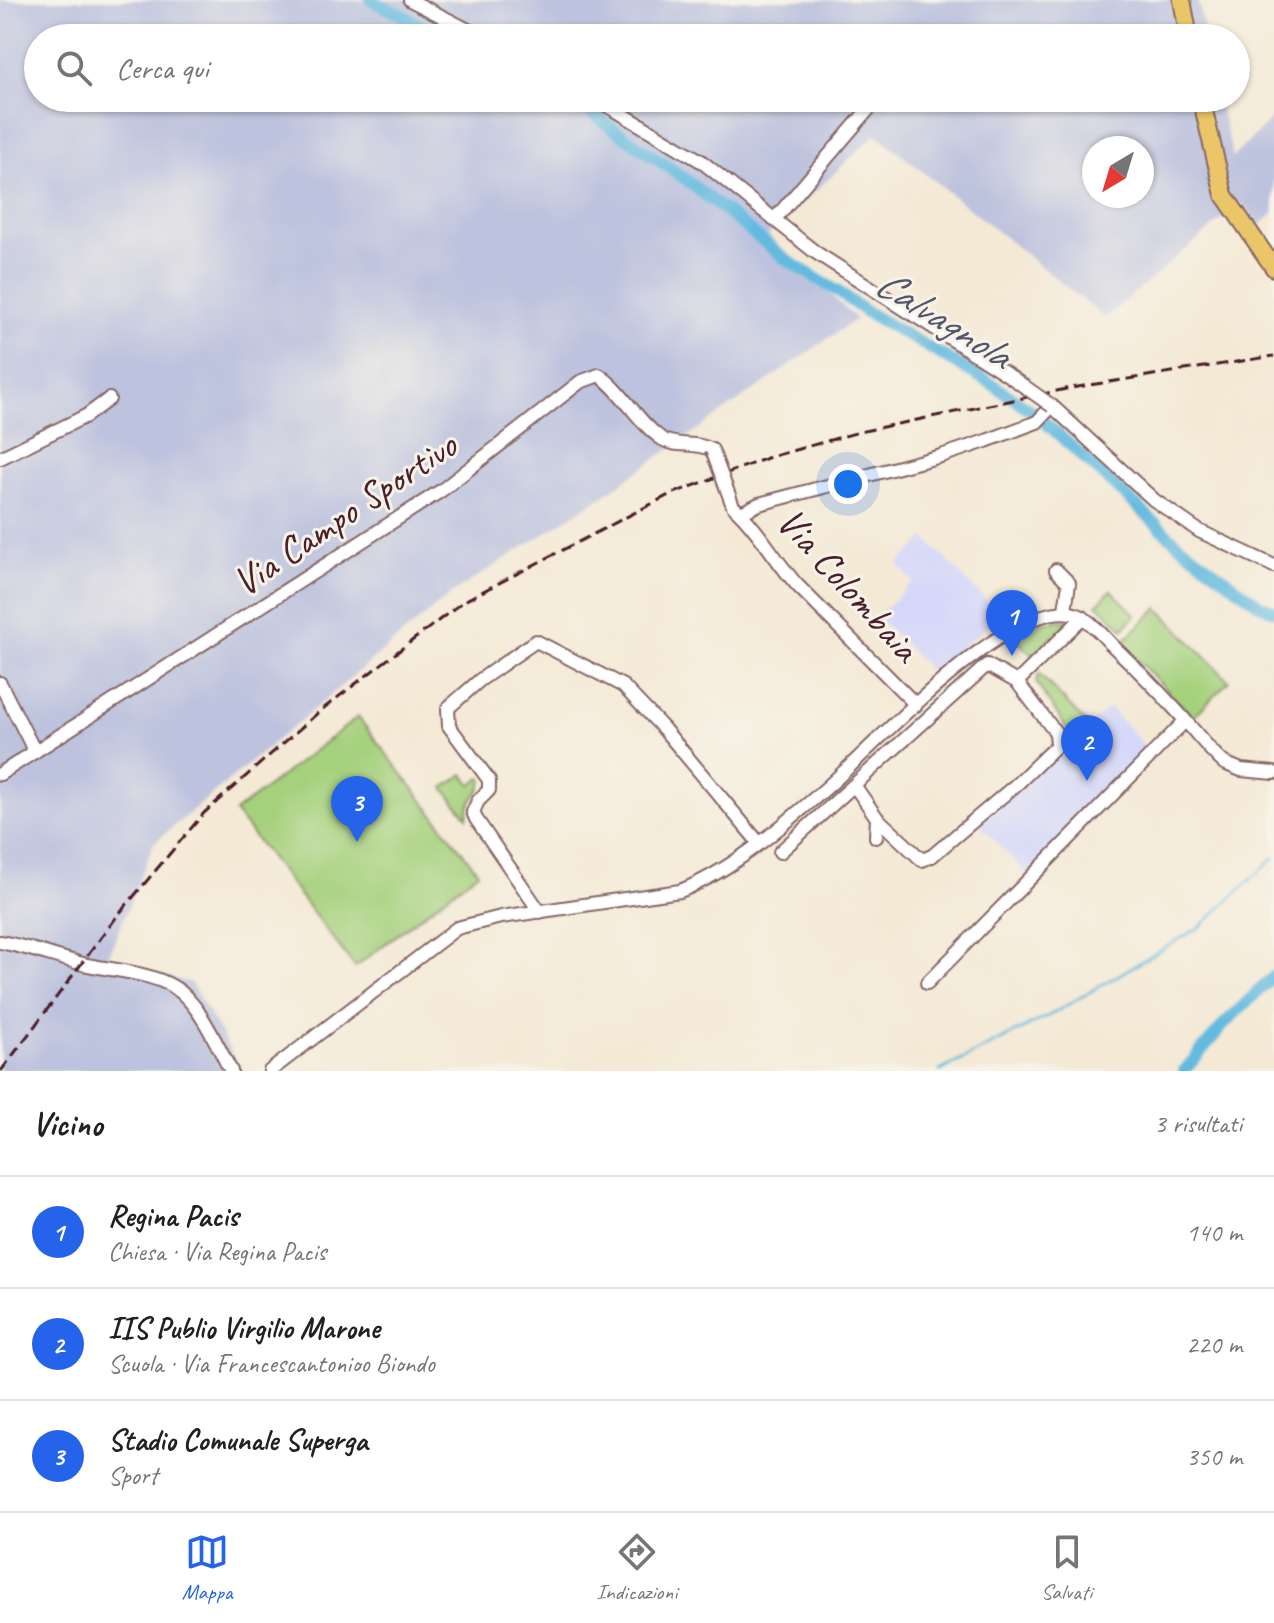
<!DOCTYPE html>
<html lang="it">
<head>
<meta charset="utf-8">
<style>
	body { margin:0; font-family:Caveat,sans-serif; background:#f6f6f6; color:#202124 }
	.compass { position:absolute; left:1082px; top:136px; width:72px; height:72px; border-radius:50%; background:#fff; box-shadow:0 2px 6px #0004; rotate:218deg }
	.you { position:absolute; left:848px; top:484px; width:28px; height:28px; margin:-20px; border:6px solid #fff; border-radius:50%; background:#1a73e8; box-shadow:0 0 0 12px #1a73e833 }
	.badge { display:grid; place-items:center; width:52px; height:52px; border-radius:50%; background:#2563eb; color:#fff; font-size:26px; font-weight:700 }
	.pin { position:absolute; translate:-50% -66px; filter:drop-shadow(0 2px 4px #0008) }
	.pin::after { content:''; position:absolute; top:42px; width:28px; height:24px; background:inherit; clip-path:polygon(0 0,100% 0,50% 100%) }
	.list { margin:0; padding:0; list-style:none }
	h2 { display:flex; justify-content:space-between; align-items:center; height:104px; margin:0; padding:0 32px; font-size:34px }
	h2 small { font-size:26px; font-weight:400; color:#757577 }
	.list li { display:grid; grid-template-columns:52px 1fr auto; gap:24px; align-items:center; box-sizing:border-box; height:112px; padding:0 32px; border-top:2px solid #e0e0e0 }
	.list b { display:block; font-size:30px; white-space:nowrap }
	.list p { margin:0; font-size:26px; white-space:nowrap; color:#757577 }
	.list em { font-size:26px; font-style:normal; color:#757577 }
	.icon { flex:none; width:44px; height:44px; fill:none; stroke:currentColor; stroke-width:2; stroke-linecap:round; stroke-linejoin:round }
	.map { position:relative; flex:none; width:1274px; height:1071px; overflow:hidden }
	.search { position:absolute; background:#fff; box-shadow:0 2px 6px #0004; left:24px; right:24px; top:24px; height:88px; display:flex; align-items:center; gap:20px; box-sizing:border-box; padding:0 28px; border-radius:44px; color:#757577; font-size:30px }
	.sheet { height:440px; background:#fff }
	nav { display:flex; justify-content:space-around; align-items:center; box-sizing:border-box; height:112px; border-top:2px solid #e0e0e0; background:#fff; font-size:22px; color:#757577 }
	nav a { display:grid; justify-items:center; gap:4px }
	nav .on { color:#2563eb }
	.map>svg:first-child { display:block }
</style>
</head>
<body>
<div class="map">
<svg width="1274" height="1071" viewBox="0 0 1274 1071">
	<rect width="100%" height="100%" fill="#f7f3e8"/>
	<filter id="ink" filterUnits="userSpaceOnUse"><feTurbulence type="fractalNoise" baseFrequency=".0125" numOctaves="2"/><feDisplacementMap in="SourceGraphic" scale="16" xChannelSelector="R" yChannelSelector="G"/><feConvolveMatrix kernelMatrix="1 2 1 2 8 2 1 2 1" color-interpolation-filters="sRGB"/></filter>
	<filter id="wash" filterUnits="userSpaceOnUse"><feTurbulence type="fractalNoise" baseFrequency=".006" numOctaves="4" result="noise"/><feDisplacementMap in="SourceGraphic" scale="32" xChannelSelector="R" yChannelSelector="G"/><feGaussianBlur stdDeviation="1.8" result="paint"/><feColorMatrix in="noise" values="0 0 0 0 0 0 0 0 0 0 0 0 0 0 0 0 0 1.4 0 .05"/><feComposite in="paint" operator="in"/></filter>
	<g filter="url(#wash)">
		<rect width="100%" height="100%" fill="#f4e9d5"/>
		<path fill="#d5d8f9" d="M925,538L1001,615L931,672L877,616L913,582L898,564Z
			M1109,707L1149,751L1028,875L980,825Z"/>
		<path fill="#bdc3de" fill-rule="evenodd" d="M0,0H1198L1206,38H38V98H1218L1233,157L1274,116V212L1261,225L1241,203L1105,318L876,134L768,235L856,319L601,497L451,594L154,843L107,960L191,983L243,1071H0ZM1094,148H1142V196H1094Z"/>
		<path fill="#a5d17d" stroke="#787854" stroke-width="2" d="M1111,590L1136,615L1123,629L1097,604Z
			M1158,608L1229,681L1193,717L1121,643Z
			M1070,620L1032,655L1014,637L1044,622Z
			M1039,674L1087,724L1073,738L1036,682Z
			M358,717L478,872L355,967L235,812Z
			M463,774L472,785L481,778L483,781C480,796 468,797 467,817L444,788Z"/>
		<g fill="none" stroke-linecap="round" stroke-linejoin="round">
			<path stroke="#63bae0" stroke-width="3" d="M940,1071L1054,1013L1200,927L1274,858"/>
			<path stroke="#63bae0" stroke-width="12" d="M371,0L449,38
				M565,98L590,112L685,179L785,259L837,291L863,310L992,384L1035,413L1177,543L1260,605L1274,611
				M1184,1071L1226,1022L1274,976"/>
		</g>
	</g>
	<g filter="url(#ink)">
		<g fill="none" stroke-linecap="round" stroke-linejoin="round">
			<g stroke="#866666" stroke-width="16">
				<path id="minor" d="M410,0L484,38
					M595,98L701,161L815,252L1011,377
					M774,220L878,98
					M0,458L86,416L109,399
					M735,508C761,532 775,561 798,586L916,705
					M741,513L759,504L941,456L986,441L1037,422L1052,406L1154,500L1199,531L1274,566
					M1056,570L1069,583L1065,610
					M987,665L1017,682L1056,733L1057,745L1018,783L932,856L922,860L877,818L854,785Z
					M1017,682L1083,617
					M0,683L35,752
					M0,774L442,490L580,382L599,375C623,391 637,422 662,439C677,448 696,441 712,450
					M876,837L877,818
					M780,852L854,785
					M540,912L476,819L473,812L478,801L489,790V780L449,726L448,708L480,680L536,641L623,686L663,728L759,843
					M0,942C29,947 55,957 83,964C113,971 158,972 182,993C204,1013 217,1046 231,1071
					M927,983L1185,721
					M270,1071L457,928L501,917L680,891C733,870 781,827 824,790C870,751 1019,586 1080,616C1092,622 1102,635 1111,644C1133,665 1155,687 1175,709C1192,727 1206,747 1224,763L1241,770L1274,773"/>
			</g>
			<g stroke="#866666" stroke-width="20">
				<path id="major" d="M1182,0L1189,38
					M1201,98L1224,195L1274,268"/>
			</g>
			<use href="#minor" stroke="#fff" stroke-width="12"/>
			<use href="#major" stroke="#ebc669" stroke-width="16"/>
			<path stroke="#4a1f2b" stroke-width="3" stroke-dasharray="12 6" stroke-linecap="butt" d="M1,1071L118,915L204,813L320,711L464,601L669,495L770,457L859,432L1071,388L1274,356"/>
			<g stroke="#866666" stroke-width="16" stroke-linecap="butt">
				<path id="minor-bridge" d="M1011,377L1052,406
					M712,450L733,506"/>
			</g>
			<use href="#minor-bridge" stroke="#fff" stroke-width="12"/>
		</g>
	</g>
	<g text-anchor="middle" stroke-width="6" stroke-linejoin="round" paint-order="stroke">
		<g font-size="40" fill="#4a1f2b" stroke="#f7f3e8">
			<text transform="translate(344 513) rotate(-34)" y="14">Via Campo Sportivo</text>
			<text transform="translate(849 584) rotate(48)" y="14">Via Colombaia</text>
		</g>
		<g font-size="42" font-style="italic" fill="#53556a" stroke="#f7f3e8">
			<text transform="translate(944 317) rotate(32)" y="15">Calvagnola</text>
		</g>
	</g>
</svg>
<svg class="compass" viewBox="-18 -18 36 36"><path d="M0-13l5 13h-10z" fill="#e53935"/><path d="M0 13l5-13h-10z" fill="#757577"/></svg>
<div class="you"></div>
<div class="pin badge" style="left:1012px;top:656px">1</div>
<div class="pin badge" style="left:1087px;top:781px">2</div>
<div class="pin badge" style="left:357px;top:842px">3</div>
<div class="search"><svg class="icon" aria-label="search" viewBox="0 0 24 24"><circle cx="10" cy="10" r="6"/><path d="M15 15l6 6"/></svg>Cerca qui</div>
</div>
<section class="sheet">
<h2>Vicino<small>3 risultati</small></h2>
<ul class="list">
<li><span class="badge">1</span><div><b>Regina Pacis</b><p>Chiesa · Via Regina Pacis</p></div><em>140 m</em></li>
<li><span class="badge">2</span><div><b>IIS Publio Virgilio Marone</b><p>Scuola · Via Francescantonioo Biondo</p></div><em>220 m</em></li>
<li><span class="badge">3</span><div><b>Stadio Comunale Superga</b><p>Sport</p></div><em>350 m</em></li>
</ul>
</section>
<nav>
<a class="on"><svg class="icon" aria-label="map" viewBox="0 0 24 24"><path d="M3 6l6-2 6 2 6-2v14l-6 2-6-2-6 2zM9 4v14M15 6v14"/></svg>Mappa</a>
<a><svg class="icon" aria-label="directions" viewBox="0 0 24 24"><path d="M12 3l9 9-9 9-9-9zM9 14v-3h6M13 9l2 2-2 2"/></svg>Indicazioni</a>
<a><svg class="icon" aria-label="saved" viewBox="0 0 24 24"><path d="M7 4h10v16l-5-4-5 4z"/></svg>Salvati</a>
</nav>
</body>
</html>
